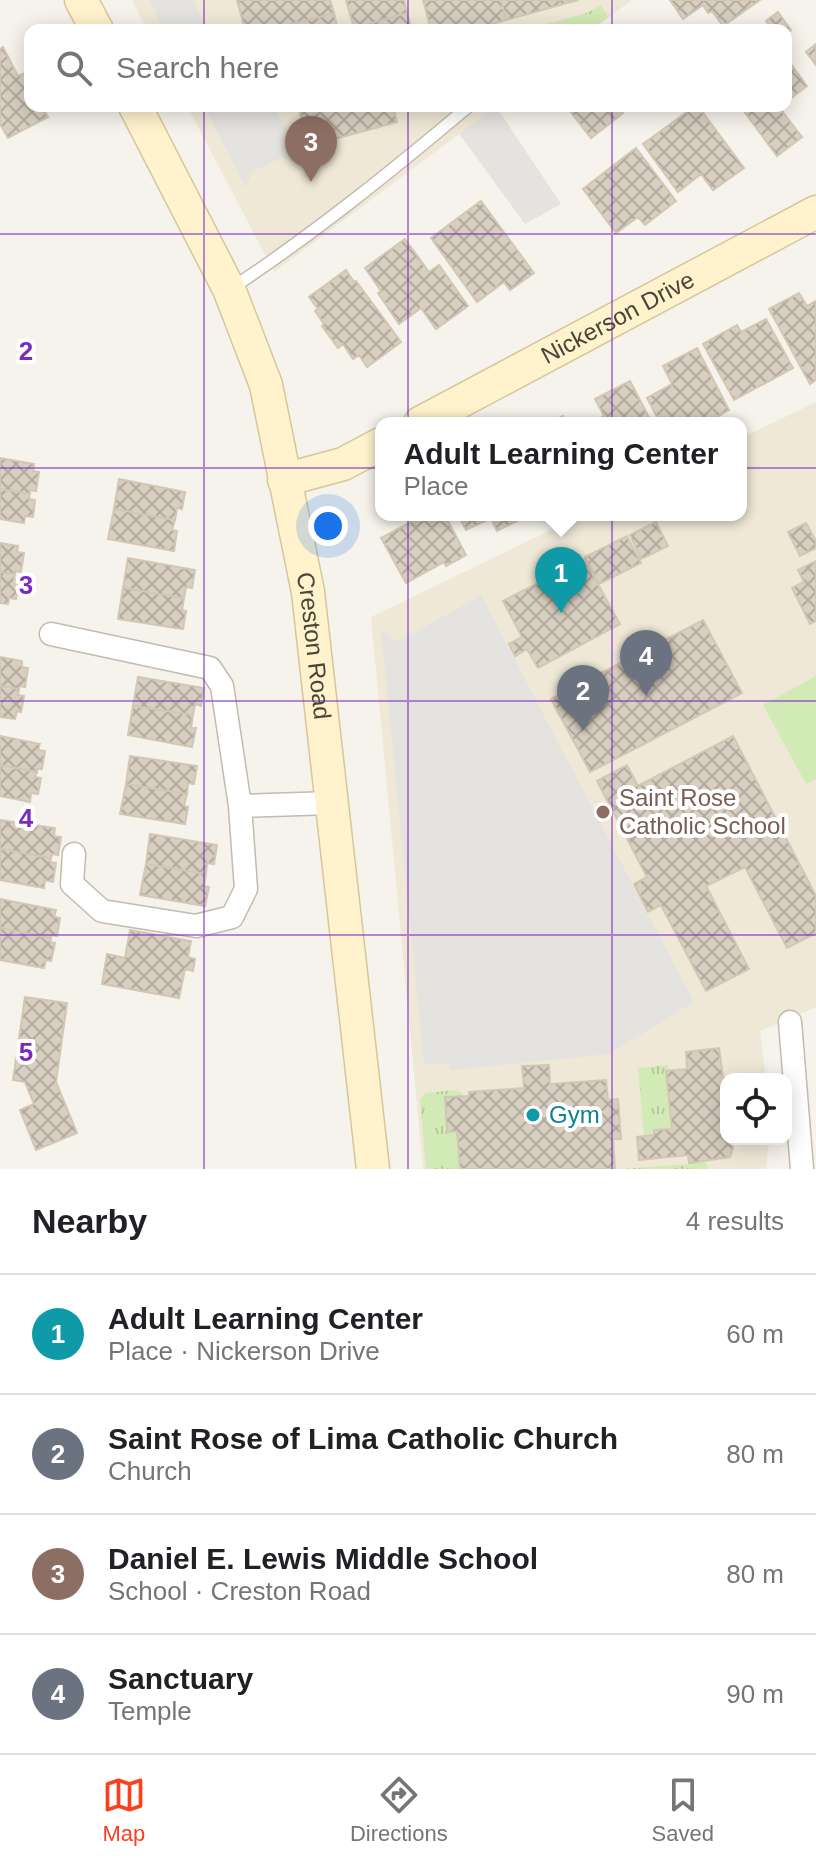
<!DOCTYPE html>
<html lang="en">
<head>
<meta charset="utf-8">
<style>
	body { margin:0; font-family:Arial,sans-serif; background:#f6f6f6; color:#202124 }
	.controls { position:absolute; right:24px; bottom:24px; display:grid; overflow:hidden; border-radius:16px; box-shadow:0 4px 20px #0003 }
	.controls button { width:72px; height:72px; display:grid; place-items:center; padding:0; border:0; border-bottom:2px solid #e0e0e0; background:#fff; color:#202124; font:40px sans-serif }
	.you { position:absolute; left:328px; top:526px; width:28px; height:28px; margin:-20px; border:6px solid #fff; border-radius:50%; background:#1a73e8; box-shadow:0 0 0 12px #1a73e833 }
	.badge { display:grid; place-items:center; width:52px; height:52px; border-radius:50%; background:#fc3f1d; color:#fff; font-size:26px; font-weight:700 }
	.pin { position:absolute; translate:-50% -66px; filter:drop-shadow(0 2px 4px #0008) }
	.pin::after { content:''; position:absolute; top:42px; width:28px; height:24px; background:inherit; clip-path:polygon(0 0,100% 0,50% 100%) }
	.popup { position:absolute; left:375px; top:417px; width:372px; height:104px; box-sizing:border-box; display:grid; place-content:center; border-radius:16px; background:#fff; filter:drop-shadow(0 2px 6px #0005); font-size:26px; white-space:nowrap; color:#757577 }
	.popup b { font-size:30px; color:#202124 }
	.popup::after { content:''; position:absolute; left:50%; top:100%; margin-left:-16px; border:16px solid transparent; border-top-color:#fff }
	.list { margin:0; padding:0; list-style:none }
	h2 { display:flex; justify-content:space-between; align-items:center; height:104px; margin:0; padding:0 32px; font-size:34px }
	h2 small { font-size:26px; font-weight:400; color:#757577 }
	.list li { display:grid; grid-template-columns:52px 1fr auto; gap:24px; align-items:center; box-sizing:border-box; height:120px; padding:0 32px; border-top:2px solid #e0e0e0 }
	.list b { display:block; font-size:30px; white-space:nowrap }
	.list p { margin:0; font-size:26px; white-space:nowrap; color:#757577 }
	.list em { font-size:26px; font-style:normal; color:#757577 }
	.icon { flex:none; width:44px; height:44px; fill:none; stroke:currentColor; stroke-width:2; stroke-linecap:round; stroke-linejoin:round }
	.map { position:relative; flex:none; width:816px; height:1169px; overflow:hidden }
	.search { position:absolute; background:#fff; box-shadow:0 4px 20px #0003; left:24px; right:24px; top:24px; height:88px; display:flex; align-items:center; gap:20px; box-sizing:border-box; padding:0 28px; border-radius:16px; color:#757577; font-size:30px }
	.sheet { height:584px; background:#fff }
	nav { display:flex; justify-content:space-around; align-items:center; box-sizing:border-box; height:112px; border-top:2px solid #e0e0e0; background:#fff; font-size:22px; color:#757577 }
	nav a { display:grid; justify-items:center; gap:4px }
	nav .on { color:#fc3f1d }
	.map>svg:first-child { display:block }
</style>
</head>
<body>
<div class="map">
<svg width="816" height="1169" viewBox="0 0 816 1169">
	<defs>
		<pattern id="grass-tufts" width="24" height="20" patternUnits="userSpaceOnUse" patternTransform="scale(2)"><rect width="24" height="20" fill="#d2eab5"/><path d="M3 7l-1-3M5 7V3M7 7l1-3M15 17l-1-3M17 17v-4M19 17l1-3" fill="none" stroke="#b6ca9c"/></pattern>
		<pattern id="building-cross-hatch" width="8" height="8" patternUnits="userSpaceOnUse" patternTransform="scale(2)"><rect width="8" height="8" fill="#d8cfc1"/><path d="M0 0l8 8M0 8l8-8" fill="none" stroke="#b1aa9e"/></pattern>
	</defs>
	<rect width="100%" height="100%" fill="#f6f3ec"/>
	<path fill="#efe8d6" d="M132,0H632L592,30H147Z
		M187,106H496L561,204L525,224L459,134L274,272Z
		M816,402V1007L760,1031L766,1079H726V1139H769L766,1169H423L371,617L582,515H741V438Z"/>
	<path fill="url(#grass-tufts)" d="M601,5L608,17L592,30H525L587,13Z
		M668,1065L669,1070L666,1071L672,1129L654,1130V1135L644,1136L638,1068Z
		M455,1090L462,1093L463,1097L445,1098L447,1131H457L460,1169H426L420,1099L426,1093Z
		M705,1161L708,1169H621L689,1164V1163Z"/>
	<path fill="#d2eab5" d="M816,676V779L806,784L763,705Z"/>
	<path fill="#e5e3e0" d="M149,0H193L209,30H164Z
		M204,106H273L296,144L293,161L282,158L252,171L246,188Z
		M495,106L561,204L525,224L460,134Z
		M481,595L694,1002L609,1054L450,1070L448,1063L424,1065L381,630L398,642Z"/>
	<path fill="url(#building-cross-hatch)" stroke="#d3c7b4" stroke-width="2" d="M237,0H330L334,13L269,30H245Z
		M346,0H404L407,13L354,28Z
		M423,0H501L506,20L471,30H431Z
		M501,0H578L506,20Z
		M670,0H760L723,26L712,11L708,13L703,5L683,19Z
		M778,12L791,30L786,34V30H772L766,21Z
		M334,13L338,30H291L290,25Z
		M407,13L412,30H355L354,28Z
		M290,25L291,30H269Z
		M816,44V65L806,52Z
		M3,47L18,76L25,73L30,82V106H42L48,117L8,138L0,124V49Z
		M786,57L807,86L786,102Z
		M298,106H393L397,122L309,146Z
		M566,106H617L623,113L591,138Z
		M695,106H698L744,168L713,190L701,174L678,192L643,144Z
		M740,106H780L779,107L802,137L777,156Z
		M636,148L676,201L645,225L638,217L616,233L583,189Z
		M481,201L534,273L510,290L504,282L477,302L431,238Z
		M405,239L429,272L439,265L468,306L436,329L421,308L399,324L378,293L381,291L365,268Z
		M346,270L354,282L356,281L401,342L367,367L359,355L353,359L343,344L338,348L322,326L324,324L315,311L318,309L309,297Z
		M799,293L807,306L816,301V380L810,384L769,309Z
		M766,319L793,368L734,400L703,344L737,325L741,332Z
		M697,348L729,410L706,423H660L647,398L672,384L663,366Z
		M630,381L652,423H592L604,416L595,399Z
		M563,416L566,423H549Z
		M0,458L34,464L33,471L39,472L36,491L30,490V494L0,489Z
		M119,479L185,492L182,509L177,508L175,520L114,509Z
		M0,489L30,494L29,499L35,500L33,517L25,516L24,523L0,519Z
		M114,509L175,520L172,530L177,531L174,551L108,539Z
		M410,515H445L466,555L446,566L444,562L406,583L381,538L413,521Z
		M458,515H529L497,531L491,518L466,530Z
		M656,522L668,546L641,559L630,535Z
		M806,523L816,541V548L800,556L788,532Z
		M627,536L641,563L599,584L585,557Z
		M0,543L18,546L17,552L24,553L21,572L15,571V574L0,572Z
		M128,558L195,570L192,588L186,587L184,598L123,588Z
		M584,559L620,624L538,668L527,649L515,656L509,644L522,637L503,601Z
		M816,561V621L810,624L792,588L804,582L798,570Z
		M0,572L15,574L14,579L20,580L16,599L9,598L8,604L0,603Z
		M123,588L184,598L182,610L186,611L183,629L118,619Z
		M703,620L742,693L590,772L551,699Z
		M0,657L22,661V667L28,668L25,687L20,686L19,689L0,686Z
		M138,677L204,688L201,706L195,704L193,715L133,706Z
		M0,686L19,689L18,695L24,696L21,712L17,711L15,719L0,717Z
		M133,706L193,715L191,728H196L192,747L128,735Z
		M0,736L40,744L38,750L45,751L42,769H37V772L0,765Z
		M733,736L816,896V933L787,948L745,867L706,886L749,969L706,991L661,905L648,912L634,884L647,877L597,781L627,765L638,786Z
		M130,756L197,766L194,784L188,783L187,794L126,784Z
		M0,765L37,772L35,777L41,778L38,794L31,793L30,802L0,796Z
		M126,784L187,794L184,806L188,807L185,824L120,814Z
		M0,820L55,828L54,836L61,837L58,855L52,854L51,858L0,849Z
		M150,834L217,845L214,864L207,863L206,874L146,864Z
		M0,849L51,858L50,862L56,863L53,882L45,880L44,888L0,880Z
		M146,864L206,874L204,886L209,887L205,906L140,895Z
		M0,899L56,910L54,917L60,918L57,936L51,935V938L0,928Z
		M0,928L51,938L50,942L55,943L51,961L46,960L44,968L0,960Z
		M130,930L191,941L188,957L195,959L193,971L185,969L179,998L102,984L107,954L125,958Z
		M25,997L67,1003L56,1082L77,1133L36,1150L20,1110L34,1104L25,1082L13,1080Z
		M719,1048L723,1077L726,1080V1139H732L733,1148L730,1157L689,1163L688,1155L639,1160L637,1137L654,1135V1130L672,1129L666,1071L687,1069L686,1052Z
		M549,1065L550,1084L606,1080L608,1100L618,1099L621,1139H613L615,1169H460L457,1131L447,1132L445,1097L469,1096V1092L524,1088L522,1066Z"/>
	<g fill="none" stroke-linecap="round" stroke-linejoin="round">
		<g stroke="#c2bbae" stroke-width="14">
			<path id="lane" d="M232,288C315,233 393,170 469,106"/>
		</g>
		<g stroke="#c2bbae" stroke-width="25">
			<path id="street" d="M51,634L210,668L222,686L240,806L332,803
				M74,854L72,884L102,911L196,926L232,917L246,889L240,806
				M790,1022L802,1169"/>
		</g>
		<g stroke="#d6c79b" stroke-width="35">
			<g id="secondary">
				<path d="M81,0L97,30"/>
				<path id="s1" d="M135,106L229,289L266,385L308,592L373,1169"/>
				<path id="s2" d="M420,423L816,212"/>
				<path d="M284,480L343,464L381,444"/>
			</g>
		</g>
		<use href="#lane" stroke="#fff" stroke-width="11"/>
		<use href="#street" stroke="#fff" stroke-width="22"/>
		<use href="#secondary" stroke="#fff3cd" stroke-width="32"/>
	</g>
	<path fill="none" stroke="#7b2cbf" stroke-width="2" stroke-opacity="0.55" d="M204,0V30M408,0V30M612,0V30M204,106V1169M408,106V1169M612,106V1169M0,234H816M0,468H816M0,701H816M0,935H816"/>
	<circle fill="#8d6e63" stroke="#fff" stroke-width="3" cx="603" cy="812" r="8"/>
	<circle fill="#0f9aa8" stroke="#fff" stroke-width="3" cx="533" cy="1115" r="8"/>
	<g text-anchor="middle" stroke-width="8" stroke-linejoin="round" paint-order="stroke">
		<g font-size="24" fill="#4b4439" stroke="#fff">
			<text dy="8" stroke="none"><textPath href="#s2" startOffset="224">Nickerson Drive</textPath></text>
			<text dy="8" stroke="none"><textPath href="#s1" startOffset="574">Creston Road</textPath></text>
		</g>
		<g font-size="24" fill="#785e54" stroke="#fff" text-anchor="start">
			<text x="619" y="806">Saint Rose<tspan x="619" dy="28">Catholic School</tspan></text>
		</g>
		<g font-size="24" fill="#0d838f" stroke="#fff" text-anchor="start">
			<text x="549" y="1123">Gym</text>
		</g>
	</g>
	<g font-size="26" text-anchor="middle" font-weight="bold" fill="#7b2cbf" stroke="#fff" stroke-width="8" stroke-linejoin="round" paint-order="stroke">
		<text x="26" y="360">2</text>
		<text x="26" y="594">3</text>
		<text x="26" y="827">4</text>
		<text x="26" y="1061">5</text>
	</g>
</svg>
<div class="controls">
<button><svg class="icon" aria-label="locate" viewBox="0 0 24 24"><circle cx="12" cy="12" r="6"/><path d="M12 2v4M12 18v4M2 12h4M18 12h4"/></svg></button>
</div>
<div class="you"></div>
<div class="pin badge" style="left:561px;top:613px;background:#0f9aa8">1</div>
<div class="popup"><b>Adult Learning Center</b>Place</div>
<div class="pin badge" style="left:583px;top:731px;background:#6b7280">2</div>
<div class="pin badge" style="left:311px;top:182px;background:#8d6e63">3</div>
<div class="pin badge" style="left:646px;top:696px;background:#6b7280">4</div>
<div class="search"><svg class="icon" aria-label="search" viewBox="0 0 24 24"><circle cx="10" cy="10" r="6"/><path d="M15 15l6 6"/></svg>Search here</div>
</div>
<section class="sheet">
<h2>Nearby<small>4 results</small></h2>
<ul class="list">
<li><span class="badge" style="background:#0f9aa8">1</span><div><b>Adult Learning Center</b><p>Place · Nickerson Drive</p></div><em>60 m</em></li>
<li><span class="badge" style="background:#6b7280">2</span><div><b>Saint Rose of Lima Catholic Church</b><p>Church</p></div><em>80 m</em></li>
<li><span class="badge" style="background:#8d6e63">3</span><div><b>Daniel E. Lewis Middle School</b><p>School · Creston Road</p></div><em>80 m</em></li>
<li><span class="badge" style="background:#6b7280">4</span><div><b>Sanctuary</b><p>Temple</p></div><em>90 m</em></li>
</ul>
</section>
<nav>
<a class="on"><svg class="icon" aria-label="map" viewBox="0 0 24 24"><path d="M3 6l6-2 6 2 6-2v14l-6 2-6-2-6 2zM9 4v14M15 6v14"/></svg>Map</a>
<a><svg class="icon" aria-label="directions" viewBox="0 0 24 24"><path d="M12 3l9 9-9 9-9-9zM9 14v-3h6M13 9l2 2-2 2"/></svg>Directions</a>
<a><svg class="icon" aria-label="saved" viewBox="0 0 24 24"><path d="M7 4h10v16l-5-4-5 4z"/></svg>Saved</a>
</nav>
</body>
</html>
